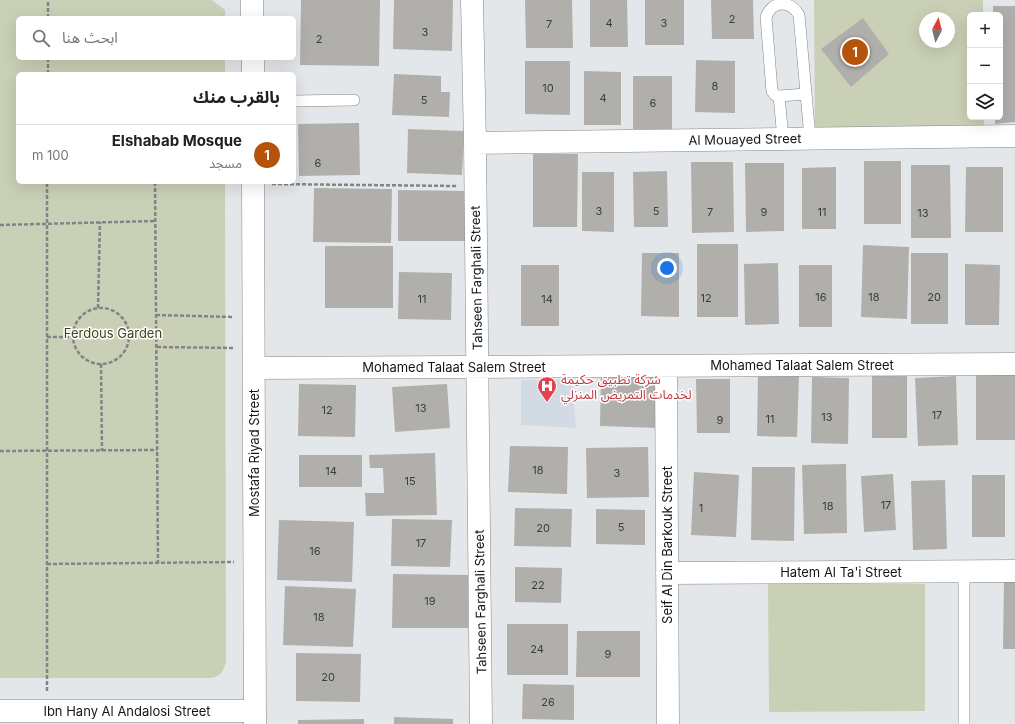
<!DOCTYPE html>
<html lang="ar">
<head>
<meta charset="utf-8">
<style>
	body { margin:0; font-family:Inter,"Noto Sans Arabic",sans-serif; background:#f2f2f2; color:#202124; direction:rtl }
	.controls { position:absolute; right:12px; top:12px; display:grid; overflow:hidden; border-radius:6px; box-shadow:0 4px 16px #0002 }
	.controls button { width:36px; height:36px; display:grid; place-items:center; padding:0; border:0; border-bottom:1px solid #e0e0e0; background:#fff; color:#202124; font:20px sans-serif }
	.compass { position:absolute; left:919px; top:12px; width:36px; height:36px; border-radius:50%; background:#fff; box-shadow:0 4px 16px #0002; rotate:7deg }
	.you { position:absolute; left:667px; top:268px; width:14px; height:14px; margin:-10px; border:3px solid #fff; border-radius:50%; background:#1a73e8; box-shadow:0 0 0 6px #1a73e833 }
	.badge { display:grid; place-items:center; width:26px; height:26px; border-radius:50%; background:#b45309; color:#fff; font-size:13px; font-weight:700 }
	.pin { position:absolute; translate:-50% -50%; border:2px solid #fff; box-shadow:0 1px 4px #0006 }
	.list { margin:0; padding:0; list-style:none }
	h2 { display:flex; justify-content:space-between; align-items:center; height:52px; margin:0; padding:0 16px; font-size:17px }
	h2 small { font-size:13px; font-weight:400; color:#757577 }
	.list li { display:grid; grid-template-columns:26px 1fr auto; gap:12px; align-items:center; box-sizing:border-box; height:60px; padding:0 16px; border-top:1px solid #e0e0e0 }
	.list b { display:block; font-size:15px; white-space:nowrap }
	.list p { margin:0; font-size:13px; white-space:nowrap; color:#757577 }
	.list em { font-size:13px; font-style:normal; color:#757577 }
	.icon { flex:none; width:22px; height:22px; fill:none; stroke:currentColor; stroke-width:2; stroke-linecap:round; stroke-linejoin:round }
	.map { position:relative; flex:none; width:1015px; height:724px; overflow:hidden; direction:ltr }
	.search { position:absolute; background:#fff; box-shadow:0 4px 16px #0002; left:16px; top:16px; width:280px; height:44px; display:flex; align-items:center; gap:10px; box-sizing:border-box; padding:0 14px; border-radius:6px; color:#757577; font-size:15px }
	.panel { position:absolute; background:#fff; box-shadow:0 4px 16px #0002; left:16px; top:72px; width:280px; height:112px; border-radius:6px; direction:rtl }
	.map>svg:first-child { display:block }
</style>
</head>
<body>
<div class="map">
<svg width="1015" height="724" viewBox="0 0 1015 724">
	<rect width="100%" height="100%" fill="#e4e7ea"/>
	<path fill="#d2dbe3" d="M521,380H572L576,428L521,425Z"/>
	<path fill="#c9d0b5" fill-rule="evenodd" d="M0,0H212L225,10V18H18V58H225V74H18V182H225L226,661C224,671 221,676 211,678H0Z
		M814,0H983V15H970V117H984V129L815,130ZM925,18H949V42H925Z
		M768,584H925V711L769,712Z"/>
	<path fill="#b1afab" d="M301,0H380L379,66L300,65Z
		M394,0H453L452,51L393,49Z
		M525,0H572L573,48H526Z
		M590,0H627L628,47H590Z
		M645,0H684V45H645Z
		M711,0H753L754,39H712Z
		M993,6H1015V122L995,124V117H1000V15H993Z
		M863,18L889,54L851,87L821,49Z
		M696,60L735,61V113L695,112Z
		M525,61H570V115L525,114Z
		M584,71L621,72V125H584Z
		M394,74L441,76V92H450L449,117L392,115Z
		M633,76H672V129H633Z
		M359,123L360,175L299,176L298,124Z
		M408,129L464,131L462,175L407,173Z
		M533,154H578L577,227H533Z
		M864,161H901V224H864Z
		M691,162H733L734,232L692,233Z
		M745,163H784V231L746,232Z
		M911,165H950L951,238H911Z
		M836,167V229H802V168Z
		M966,167H1003V232H965Z
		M667,171L668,227H634L633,172Z
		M582,172H614V232L582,231Z
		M314,188L392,189L391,243L313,242Z
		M398,190L467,191V241H398Z
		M697,244H738V317H697Z
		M863,245L909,247L907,319L861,317Z
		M325,246H393V308H325Z
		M642,253H679V317L641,316Z
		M911,253H948V324H911Z
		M778,263L779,324L745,325L744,264Z
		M965,264L1000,265L999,325H965Z
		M521,265H559V326H521Z
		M799,265H832V327H799Z
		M399,272L452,273L451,320L398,319Z
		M601,372L659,373L658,428L600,426Z
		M872,373H907V438H872Z
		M758,374L799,375L797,437L757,436Z
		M976,374H1015V440H976Z
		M956,376L958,445L918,446L915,378Z
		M812,377L849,378L848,444L811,443Z
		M696,379H730V433H697Z
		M299,384L356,385L355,437L298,436Z
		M447,384L450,428L395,432L392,387Z
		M510,446L568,447L567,494L508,492Z
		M648,447L649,497L587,498L586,448Z
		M435,453L437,515L366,516L365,493H384L383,468H370L369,455Z
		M299,455H362V487H299Z
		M846,464L847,533L804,534L802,465Z
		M752,467H795L794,541L751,540Z
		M694,472L739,475L736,537L691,535Z
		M893,474L896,530L864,532L861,476Z
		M972,475H1005V537H972Z
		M945,480L947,549L913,550L911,481Z
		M515,508L572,509L571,547L514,546Z
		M596,509L645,510V545L596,544Z
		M392,519L452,520L450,567L391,566Z
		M279,520L354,522L352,582L277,580Z
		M515,567L562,568L561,603L515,602Z
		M393,574L468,575V628H392Z
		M1004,577H1015V649H1003Z
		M285,586L356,589L353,647L283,645Z
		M507,624H568V675H507Z
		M577,631H640V677H576Z
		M296,653L361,654L360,702L296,701Z
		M523,684L574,685V720L522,719Z
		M394,717L453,719V724H394Z
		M364,719V724H298V720Z"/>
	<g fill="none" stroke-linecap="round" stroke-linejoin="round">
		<g stroke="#838689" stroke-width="12">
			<path id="service" d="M806,94L779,96L775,95L772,91L766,17C772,0 790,0 799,15L810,138
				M779,96L783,139
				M294,101L354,100
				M964,571V724"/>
		</g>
		<g stroke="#838689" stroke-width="23">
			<path id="minor" d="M252,0V18
				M472,0L475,143L481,724
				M253,58V74
				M475,143L1015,136
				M253,182L255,724
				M666,366L668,724
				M254,368L1015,364
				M667,573L1015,571
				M0,711H255"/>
		</g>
		<path stroke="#828486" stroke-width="2.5" stroke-dasharray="4 2" stroke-linecap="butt" d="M48,18V0
			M48,74V58
			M155,182L158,563
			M272,184L457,186
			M0,225L155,221
			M73 336a28 28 0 1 1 56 0a28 28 0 1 1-56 0Z
			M98,308L100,222
			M156,315L234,317
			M129,333H156
			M47,337H73
			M157,347L234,348
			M101,364L102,451
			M0,451L157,450
			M47,564L234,562
			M47,691V182"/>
		<use href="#service" stroke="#fff" stroke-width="11"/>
		<use href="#minor" stroke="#fff" stroke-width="22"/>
	</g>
	<defs>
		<g id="hospital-pin" transform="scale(1)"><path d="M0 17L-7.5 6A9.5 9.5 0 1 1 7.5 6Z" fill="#e0444e" stroke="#fff"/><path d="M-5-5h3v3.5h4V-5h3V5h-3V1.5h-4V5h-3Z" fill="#fff"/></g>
	</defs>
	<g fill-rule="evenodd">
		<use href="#hospital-pin" x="547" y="386"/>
	</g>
	<g text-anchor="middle" stroke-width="3" stroke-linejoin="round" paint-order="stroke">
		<g font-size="11" fill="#3b3c3b">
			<text x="732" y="23">2</text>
			<text x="609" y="27">4</text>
			<text x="664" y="27">3</text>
			<text x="549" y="28">7</text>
			<text x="425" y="36">3</text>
			<text x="319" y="43">2</text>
			<text x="715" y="90">8</text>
			<text x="548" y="92">10</text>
			<text x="603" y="102">4</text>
			<text x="424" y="104">5</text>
			<text x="653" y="107">6</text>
			<text x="318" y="167">6</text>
			<text x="599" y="215">3</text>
			<text x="656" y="215">5</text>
			<text x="710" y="216">7</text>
			<text x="764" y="216">9</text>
			<text x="822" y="216">11</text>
			<text x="923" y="217">13</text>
			<text x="821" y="301">16</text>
			<text x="874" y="301">18</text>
			<text x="934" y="301">20</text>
			<text x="706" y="302">12</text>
			<text x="422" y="303">11</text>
			<text x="547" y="303">14</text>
			<text x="421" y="412">13</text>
			<text x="327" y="414">12</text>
			<text x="937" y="419">17</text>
			<text x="827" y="421">13</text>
			<text x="770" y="423">11</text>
			<text x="720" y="424">9</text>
			<text x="538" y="474">18</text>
			<text x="331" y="475">14</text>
			<text x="617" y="477">3</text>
			<text x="410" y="485">15</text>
			<text x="886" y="509">17</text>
			<text x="828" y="510">18</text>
			<text x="701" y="512">1</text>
			<text x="621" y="531">5</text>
			<text x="543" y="532">20</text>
			<text x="421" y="547">17</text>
			<text x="315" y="555">16</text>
			<text x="538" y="589">22</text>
			<text x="430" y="605">19</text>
			<text x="319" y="621">18</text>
			<text x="537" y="653">24</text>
			<text x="608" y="658">9</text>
			<text x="328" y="681">20</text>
			<text x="548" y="706">26</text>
		</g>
		<g font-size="13" fill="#141516" stroke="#fff">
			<text transform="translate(745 139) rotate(-1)" y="5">Al Mouayed Street</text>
			<text transform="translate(476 278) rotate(-91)" y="5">Tahseen Farghali Street</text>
			<text x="802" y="370">Mohamed Talaat Salem Street</text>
			<text x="454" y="372">Mohamed Talaat Salem Street</text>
			<text transform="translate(254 453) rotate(-90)" y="5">Mostafa Riyad Street</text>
			<text transform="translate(667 545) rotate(-90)" y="5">Seif Al Din Barkouk Street</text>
			<text x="841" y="577">Hatem Al Ta'i Street</text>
			<text transform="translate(480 602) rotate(-91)" y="5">Tahseen Farghali Street</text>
			<text x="127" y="716">Ibn Hany Al Andalosi Street</text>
		</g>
		<g font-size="13" fill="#3b4412" stroke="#fff">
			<text x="113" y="338">Ferdous Garden</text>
		</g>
		<g font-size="13" fill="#be3a42" stroke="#fff" text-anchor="start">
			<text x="561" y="384">شركة تطبيق حكيمة<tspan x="561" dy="15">لخدمات التمريض المنزلي</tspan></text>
		</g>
	</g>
</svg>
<div class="controls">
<button>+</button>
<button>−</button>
<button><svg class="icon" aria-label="layers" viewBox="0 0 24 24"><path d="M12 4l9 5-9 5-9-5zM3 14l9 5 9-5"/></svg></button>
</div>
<svg class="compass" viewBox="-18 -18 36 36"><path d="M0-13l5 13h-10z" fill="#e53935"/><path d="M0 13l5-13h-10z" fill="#757577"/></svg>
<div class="you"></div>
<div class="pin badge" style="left:855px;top:52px">1</div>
<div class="search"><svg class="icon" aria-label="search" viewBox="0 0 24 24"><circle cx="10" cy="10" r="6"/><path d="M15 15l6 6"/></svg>ابحث هنا</div>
<section class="panel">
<h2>بالقرب منك<small></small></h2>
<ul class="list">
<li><span class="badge">1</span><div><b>Elshabab Mosque</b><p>مسجد</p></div><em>100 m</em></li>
</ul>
</section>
</div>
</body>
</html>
